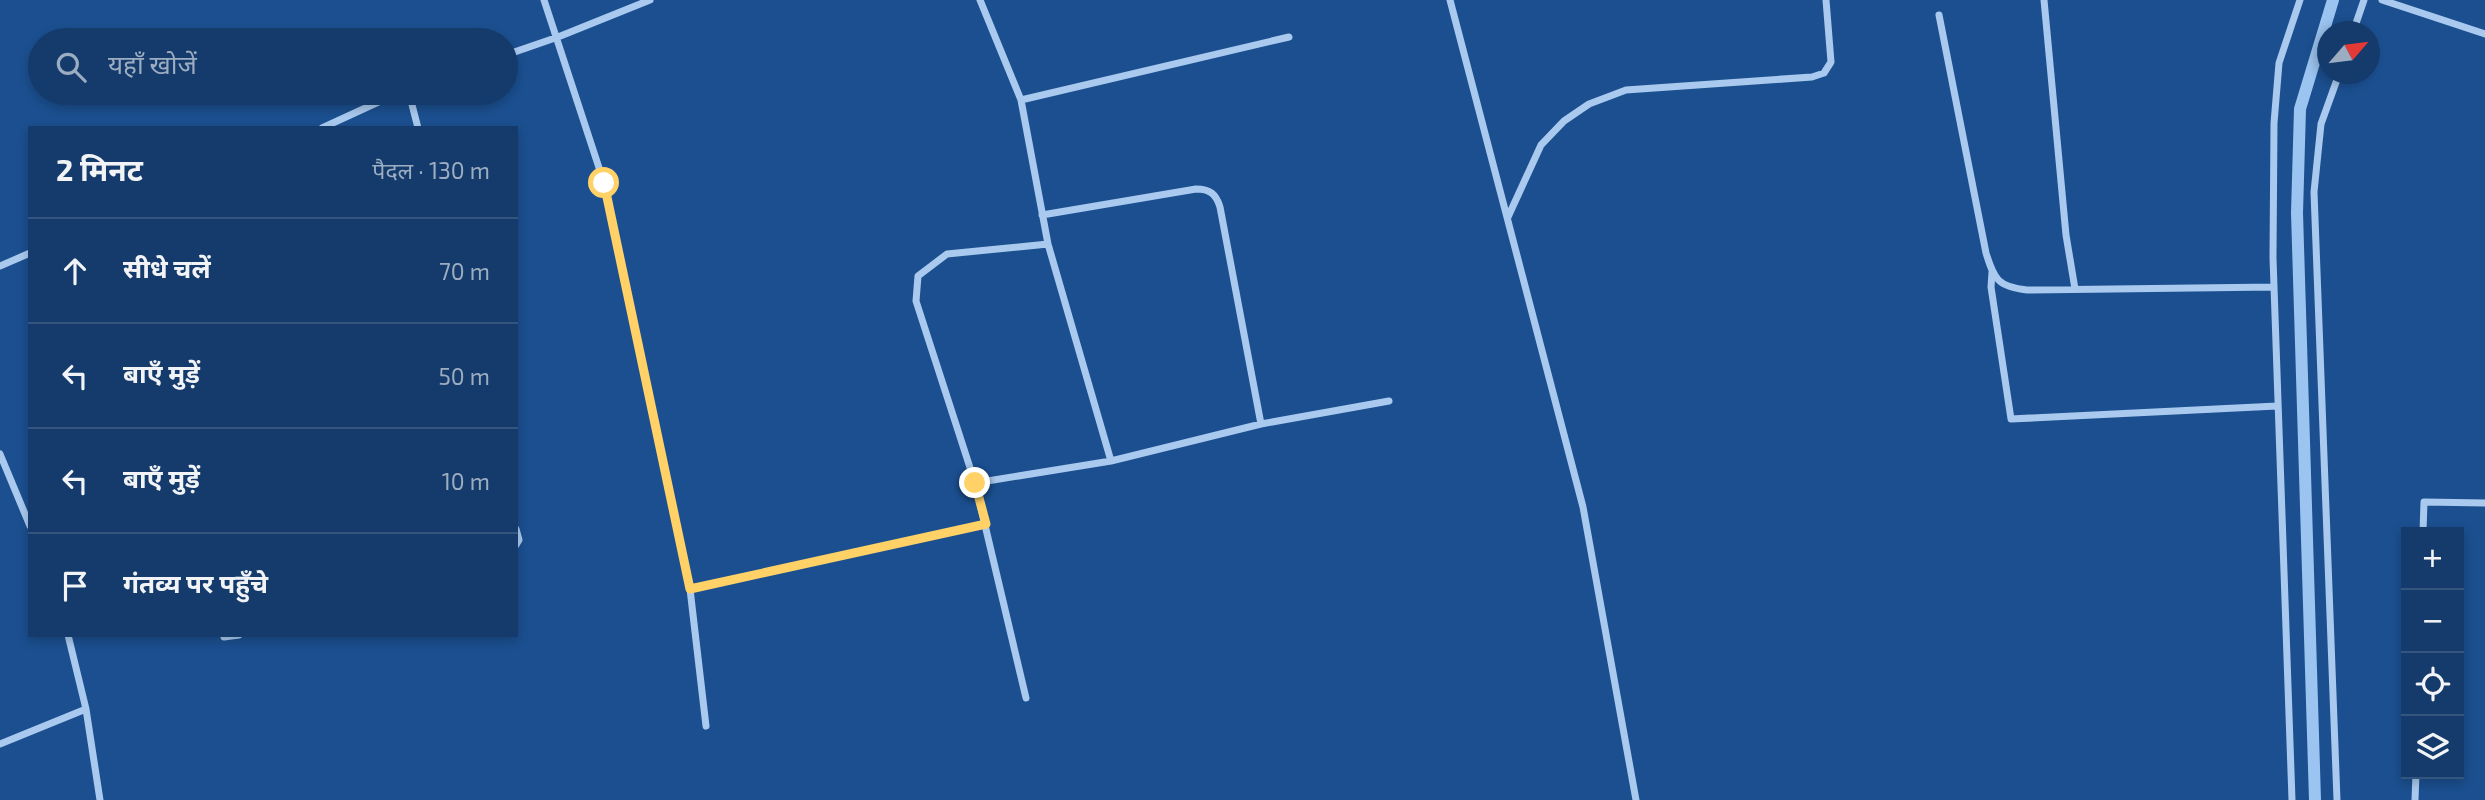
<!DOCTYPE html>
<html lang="hi">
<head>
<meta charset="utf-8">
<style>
	body { margin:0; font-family:"Exo 2","Noto Sans Devanagari",sans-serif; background:#1d4271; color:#f1f3f6 }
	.controls { position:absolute; right:21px; bottom:21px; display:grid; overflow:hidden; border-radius:0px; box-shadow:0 4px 10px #0003 }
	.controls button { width:63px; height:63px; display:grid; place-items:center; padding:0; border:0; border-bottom:2px solid #33557e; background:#143b6b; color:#f1f3f6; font:35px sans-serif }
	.compass { position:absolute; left:2317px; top:21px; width:63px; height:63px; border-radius:50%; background:#143b6b; box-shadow:0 4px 10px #0003; rotate:62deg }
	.stop { position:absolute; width:21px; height:21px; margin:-16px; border:5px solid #ffd166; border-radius:50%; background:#fff }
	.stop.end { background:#ffd166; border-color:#fff; box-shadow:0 2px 7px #0008 }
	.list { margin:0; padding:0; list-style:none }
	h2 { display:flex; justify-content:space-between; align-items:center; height:91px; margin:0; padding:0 28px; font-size:30px }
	h2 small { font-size:23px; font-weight:400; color:#9dadc1 }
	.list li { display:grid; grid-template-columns:46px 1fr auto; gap:21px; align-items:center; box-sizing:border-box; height:105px; padding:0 28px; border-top:2px solid #33557e }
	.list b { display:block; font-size:26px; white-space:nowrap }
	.list em { font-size:23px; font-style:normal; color:#9dadc1 }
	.icon { flex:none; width:38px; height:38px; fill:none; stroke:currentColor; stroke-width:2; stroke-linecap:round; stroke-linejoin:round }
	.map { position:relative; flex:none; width:2485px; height:800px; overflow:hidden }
	.search { position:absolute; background:#143b6b; box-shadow:0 4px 10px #0003; left:28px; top:28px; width:490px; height:77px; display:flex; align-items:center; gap:18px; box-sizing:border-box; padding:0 24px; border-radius:38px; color:#9dadc1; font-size:26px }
	.panel { position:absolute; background:#143b6b; box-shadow:0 4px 10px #0003; left:28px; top:126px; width:490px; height:511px; border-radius:0px }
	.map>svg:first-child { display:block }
</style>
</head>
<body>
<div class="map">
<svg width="2485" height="800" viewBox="0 0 2485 800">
	<rect width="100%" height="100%" fill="#1b4f8f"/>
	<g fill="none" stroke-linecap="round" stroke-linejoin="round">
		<path stroke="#9cc4f0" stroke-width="12" d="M2315,800L2297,213L2300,109L2333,0"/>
		<path stroke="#a9c9ee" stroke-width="7" d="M544,0L604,183L690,589L706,726
			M1450,0L1583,507L1636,800
			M2044,0L2066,235L2075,289
			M2382,0L2485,34
			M1939,15L1986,253C1994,279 1998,287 2027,290L2274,287
			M2353,32L2364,0
			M506,55L558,37L650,0
			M409,93L418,128
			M1021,100L1289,37
			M322,128L398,93
			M1042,215L1196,189C1210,189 1216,194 1220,207L1261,424
			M1508,217L1541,145L1564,121L1589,104L1626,90L1812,77L1824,73L1831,62L1826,0
			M0,266L30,253
			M1992,272L1991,287L2011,419L2277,406
			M0,454L30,526
			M1111,461L1261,424L1389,401
			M975,483L1111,461L1048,244L1021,100L980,0
			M516,529L519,540L516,545
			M2423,532L2424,502L2485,503
			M690,589L986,524
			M68,635L86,709L100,800
			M224,637L239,635
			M1026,698L975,483L916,301L918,276L947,254L1048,244
			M0,744L86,709
			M2292,800L2273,258L2274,123L2279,63L2300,0
			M2337,800L2314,192L2321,124L2339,74
			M2415,800L2416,774"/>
	</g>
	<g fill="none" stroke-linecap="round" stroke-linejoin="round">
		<path stroke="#ffd166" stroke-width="9" d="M604,183L690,589L986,524L975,483"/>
	</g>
</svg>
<div class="controls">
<button>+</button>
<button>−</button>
<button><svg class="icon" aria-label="locate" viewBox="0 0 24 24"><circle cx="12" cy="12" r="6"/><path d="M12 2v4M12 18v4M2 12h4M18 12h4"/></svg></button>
<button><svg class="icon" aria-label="layers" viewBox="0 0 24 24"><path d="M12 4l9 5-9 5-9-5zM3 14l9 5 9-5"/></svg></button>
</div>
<svg class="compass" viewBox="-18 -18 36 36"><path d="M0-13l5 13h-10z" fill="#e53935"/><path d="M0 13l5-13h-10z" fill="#9dadc1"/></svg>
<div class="stop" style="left:604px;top:183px"></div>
<div class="stop end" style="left:975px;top:483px"></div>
<div class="search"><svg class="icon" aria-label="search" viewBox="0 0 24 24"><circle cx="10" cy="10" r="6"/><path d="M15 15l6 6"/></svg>यहाँ खोजें</div>
<section class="panel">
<h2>2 मिनट<small>पैदल · 130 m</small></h2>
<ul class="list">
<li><svg class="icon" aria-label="ahead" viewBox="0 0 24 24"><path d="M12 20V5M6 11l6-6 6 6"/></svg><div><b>सीधे चलें</b></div><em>70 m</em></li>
<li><svg class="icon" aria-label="left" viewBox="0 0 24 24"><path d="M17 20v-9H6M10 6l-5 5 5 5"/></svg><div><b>बाएँ मुड़ें</b></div><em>50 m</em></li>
<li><svg class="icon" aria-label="left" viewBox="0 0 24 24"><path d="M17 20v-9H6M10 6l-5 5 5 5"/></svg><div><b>बाएँ मुड़ें</b></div><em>10 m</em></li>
<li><svg class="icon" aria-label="arrive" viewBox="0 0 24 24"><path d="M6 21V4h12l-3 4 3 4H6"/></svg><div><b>गंतव्य पर पहुँचे</b></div></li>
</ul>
</section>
</div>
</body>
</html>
